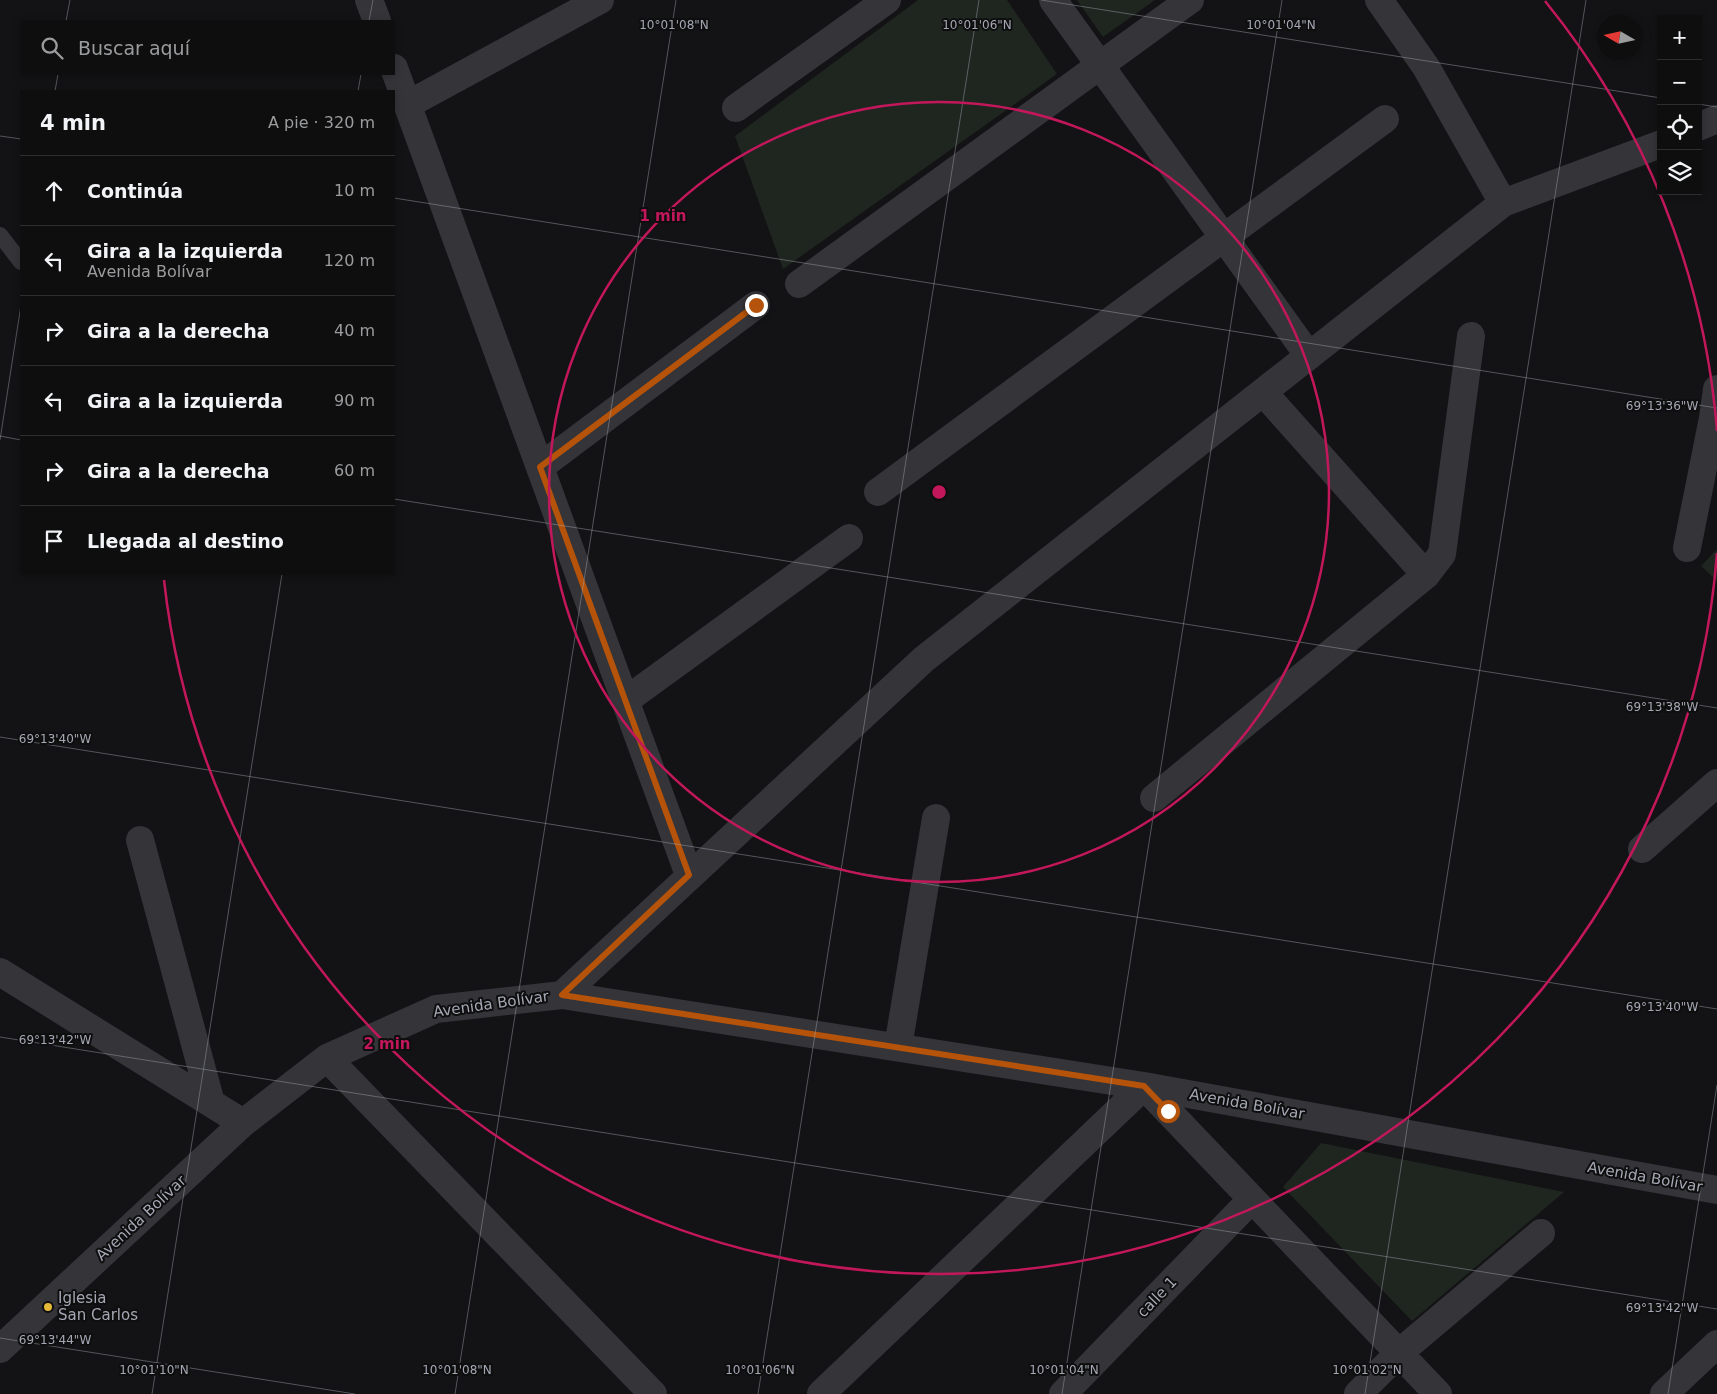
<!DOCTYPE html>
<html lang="es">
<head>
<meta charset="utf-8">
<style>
	body { margin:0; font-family:"DejaVu Sans",sans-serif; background:#171718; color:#f1f3f6 }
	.controls { position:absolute; right:15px; top:15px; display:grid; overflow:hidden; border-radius:0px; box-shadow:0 2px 8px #0003 }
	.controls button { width:45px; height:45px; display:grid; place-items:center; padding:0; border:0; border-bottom:1px solid #2e2e2f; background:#0e0e0f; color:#f1f3f6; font:25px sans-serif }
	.compass { position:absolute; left:1597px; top:15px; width:45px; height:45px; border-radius:50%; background:#0e0e0f; box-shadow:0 2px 8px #0003; rotate:279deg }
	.stop { position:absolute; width:15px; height:15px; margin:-11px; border:4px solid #b45309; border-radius:50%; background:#fff }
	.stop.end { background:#b45309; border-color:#fff; box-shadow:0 1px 5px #0008 }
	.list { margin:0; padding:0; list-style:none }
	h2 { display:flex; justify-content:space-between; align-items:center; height:65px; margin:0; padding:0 20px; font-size:21px }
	h2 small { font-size:16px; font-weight:400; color:#9b9c9e }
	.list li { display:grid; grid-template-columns:32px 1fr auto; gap:15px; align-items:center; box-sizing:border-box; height:70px; padding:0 20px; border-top:1px solid #2e2e2f }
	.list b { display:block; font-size:19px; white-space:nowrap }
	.list p { margin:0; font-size:16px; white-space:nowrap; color:#9b9c9e }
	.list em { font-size:16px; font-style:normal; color:#9b9c9e }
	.icon { flex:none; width:28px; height:28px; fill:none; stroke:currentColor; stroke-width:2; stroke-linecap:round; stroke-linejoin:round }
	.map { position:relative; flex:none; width:1717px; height:1394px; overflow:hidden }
	.search { position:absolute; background:#0e0e0f; box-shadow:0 2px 8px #0003; left:20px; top:20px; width:375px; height:55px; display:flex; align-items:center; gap:12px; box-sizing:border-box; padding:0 18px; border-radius:0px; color:#9b9c9e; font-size:19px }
	.panel { position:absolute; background:#0e0e0f; box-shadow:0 2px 8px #0003; left:20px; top:90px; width:375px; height:485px; border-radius:0px }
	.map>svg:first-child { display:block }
</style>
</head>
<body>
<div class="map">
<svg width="1717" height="1394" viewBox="0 0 1717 1394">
	<rect width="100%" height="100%" fill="#131214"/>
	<path fill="#1f2620" d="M918,0H1007L1057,74L783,269L735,136Z
		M1077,0H1155L1103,37Z
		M1717,549V581L1701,566Z
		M1321,1143L1564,1192L1412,1321L1283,1187Z"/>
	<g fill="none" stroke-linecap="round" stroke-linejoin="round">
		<path stroke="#343439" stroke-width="16" d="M0,235L21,262"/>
		<path stroke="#343439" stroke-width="28" d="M369,0L377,21
			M1053,0L1309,356
			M1379,0L1426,67L1503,203
			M394,68L689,875
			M407,105L600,0
			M736,108L887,0
			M1698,127L1717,119
			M799,284L1190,0
			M1263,392L1426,575
			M1713,418L1717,389
			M540,467L756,305
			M878,492L1385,119
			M1687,548L1713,418H1717
			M625,701L849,538
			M1154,798L1426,575L1442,554L1471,336
			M140,840L211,1103
			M1642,849L1717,783
			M0,972L243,1123
			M562,995L924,659L1503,203L1661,144
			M898,1047L936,818
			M327,1058L653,1394
			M0,1349L243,1123L327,1058L436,1009L562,995L1144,1086L1717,1190
			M821,1394L1144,1086L1438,1394
			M1063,1394L1252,1199
			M1358,1394L1399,1353L1541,1233
			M1664,1394L1717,1344"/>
	</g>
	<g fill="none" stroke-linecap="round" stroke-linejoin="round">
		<path stroke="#b45309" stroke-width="6" d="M756,305L540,467L689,875L562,995L1144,1086L1168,1111"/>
	</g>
	<path fill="none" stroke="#a5a8b4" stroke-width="1" stroke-opacity="0.45" d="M1041,0L1661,98M66,21L70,0M369,21L373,0M55,91L58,74M358,91L361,74M1698,104L1717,107M0,136L21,139M394,198L1717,408M0,436L21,440M0,440L21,305M394,499L1717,708M0,737L1717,1009M0,1037L1717,1309M0,1338L355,1394M152,1394L282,574M455,1394L676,0M758,1394L979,0M1062,1394L1282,0M1365,1394L1586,0M1668,1394L1717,1085"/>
	<g fill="none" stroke="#c2185b" stroke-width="2.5">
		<circle cx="939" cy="492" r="390"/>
		<path d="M1717 553A780 780 0 0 1 164 580M1545 1A780 780 0 0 1 1717 431"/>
	</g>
	<circle fill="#e6ba38" stroke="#0e0e0f" stroke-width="2" cx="48" cy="1307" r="5"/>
	<g text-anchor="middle" stroke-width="4" stroke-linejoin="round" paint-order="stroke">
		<g font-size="15" fill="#a5a8b4" stroke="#0e0e0f">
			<text transform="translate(491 1004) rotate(-8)" y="5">Avenida Bolívar</text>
			<text transform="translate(1247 1104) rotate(10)" y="5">Avenida Bolívar</text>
			<text transform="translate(1645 1177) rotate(10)" y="5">Avenida Bolívar</text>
			<text transform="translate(141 1218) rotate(-43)" y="5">Avenida Bolívar</text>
			<text transform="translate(1157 1297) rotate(-46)" y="5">calle 1</text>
		</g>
		<g font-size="15" fill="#a5a8b4" stroke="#0e0e0f" text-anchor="start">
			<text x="58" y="1303">Iglesia<tspan x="58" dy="17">San Carlos</tspan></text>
		</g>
	</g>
	<g font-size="12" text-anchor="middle" fill="#a5a8b4" stroke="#0e0e0f" stroke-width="4" stroke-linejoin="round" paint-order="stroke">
		<text x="674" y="29">10°01'08"N</text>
		<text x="977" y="29">10°01'06"N</text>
		<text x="1281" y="29">10°01'04"N</text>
		<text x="1662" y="410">69°13'36"W</text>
		<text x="1662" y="711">69°13'38"W</text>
		<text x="55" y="743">69°13'40"W</text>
		<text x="1662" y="1011">69°13'40"W</text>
		<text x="55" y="1044">69°13'42"W</text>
		<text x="1662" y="1312">69°13'42"W</text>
		<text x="55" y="1344">69°13'44"W</text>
		<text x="154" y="1374">10°01'10"N</text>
		<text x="457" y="1374">10°01'08"N</text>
		<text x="760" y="1374">10°01'06"N</text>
		<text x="1064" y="1374">10°01'04"N</text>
		<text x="1367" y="1374">10°01'02"N</text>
	</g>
	<circle cx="939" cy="492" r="8" fill="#c2185b" stroke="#0e0e0f" stroke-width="2.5"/>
	<g font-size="15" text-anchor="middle" font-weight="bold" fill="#c2185b" stroke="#0e0e0f" stroke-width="4" stroke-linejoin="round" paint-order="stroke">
		<text x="663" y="221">1 min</text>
		<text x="387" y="1049">2 min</text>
	</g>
</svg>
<div class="controls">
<button>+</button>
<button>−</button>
<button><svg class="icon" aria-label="locate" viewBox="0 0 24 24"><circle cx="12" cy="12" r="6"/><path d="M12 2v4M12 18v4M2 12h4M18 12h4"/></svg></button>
<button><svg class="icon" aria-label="layers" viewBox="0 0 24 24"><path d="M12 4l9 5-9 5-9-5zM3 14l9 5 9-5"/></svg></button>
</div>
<svg class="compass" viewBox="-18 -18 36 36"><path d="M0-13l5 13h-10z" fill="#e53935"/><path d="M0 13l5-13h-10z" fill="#9b9c9e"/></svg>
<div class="stop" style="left:1168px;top:1111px"></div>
<div class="stop end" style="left:756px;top:305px"></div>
<div class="search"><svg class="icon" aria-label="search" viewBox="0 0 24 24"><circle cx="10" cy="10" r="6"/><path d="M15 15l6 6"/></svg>Buscar aquí</div>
<section class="panel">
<h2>4 min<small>A pie · 320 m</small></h2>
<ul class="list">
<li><svg class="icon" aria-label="ahead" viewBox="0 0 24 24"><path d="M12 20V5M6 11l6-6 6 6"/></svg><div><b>Continúa</b></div><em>10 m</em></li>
<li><svg class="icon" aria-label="left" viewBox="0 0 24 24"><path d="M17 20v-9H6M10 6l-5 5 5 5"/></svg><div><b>Gira a la izquierda</b><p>Avenida Bolívar</p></div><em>120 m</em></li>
<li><svg class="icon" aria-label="right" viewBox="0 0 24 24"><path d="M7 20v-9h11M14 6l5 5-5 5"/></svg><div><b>Gira a la derecha</b></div><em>40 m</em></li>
<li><svg class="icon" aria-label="left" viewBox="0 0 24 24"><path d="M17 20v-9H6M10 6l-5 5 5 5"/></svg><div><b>Gira a la izquierda</b></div><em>90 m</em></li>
<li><svg class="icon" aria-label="right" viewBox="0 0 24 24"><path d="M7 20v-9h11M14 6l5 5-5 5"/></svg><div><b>Gira a la derecha</b></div><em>60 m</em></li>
<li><svg class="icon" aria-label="arrive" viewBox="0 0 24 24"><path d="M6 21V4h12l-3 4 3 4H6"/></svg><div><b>Llegada al destino</b></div></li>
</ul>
</section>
</div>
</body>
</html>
